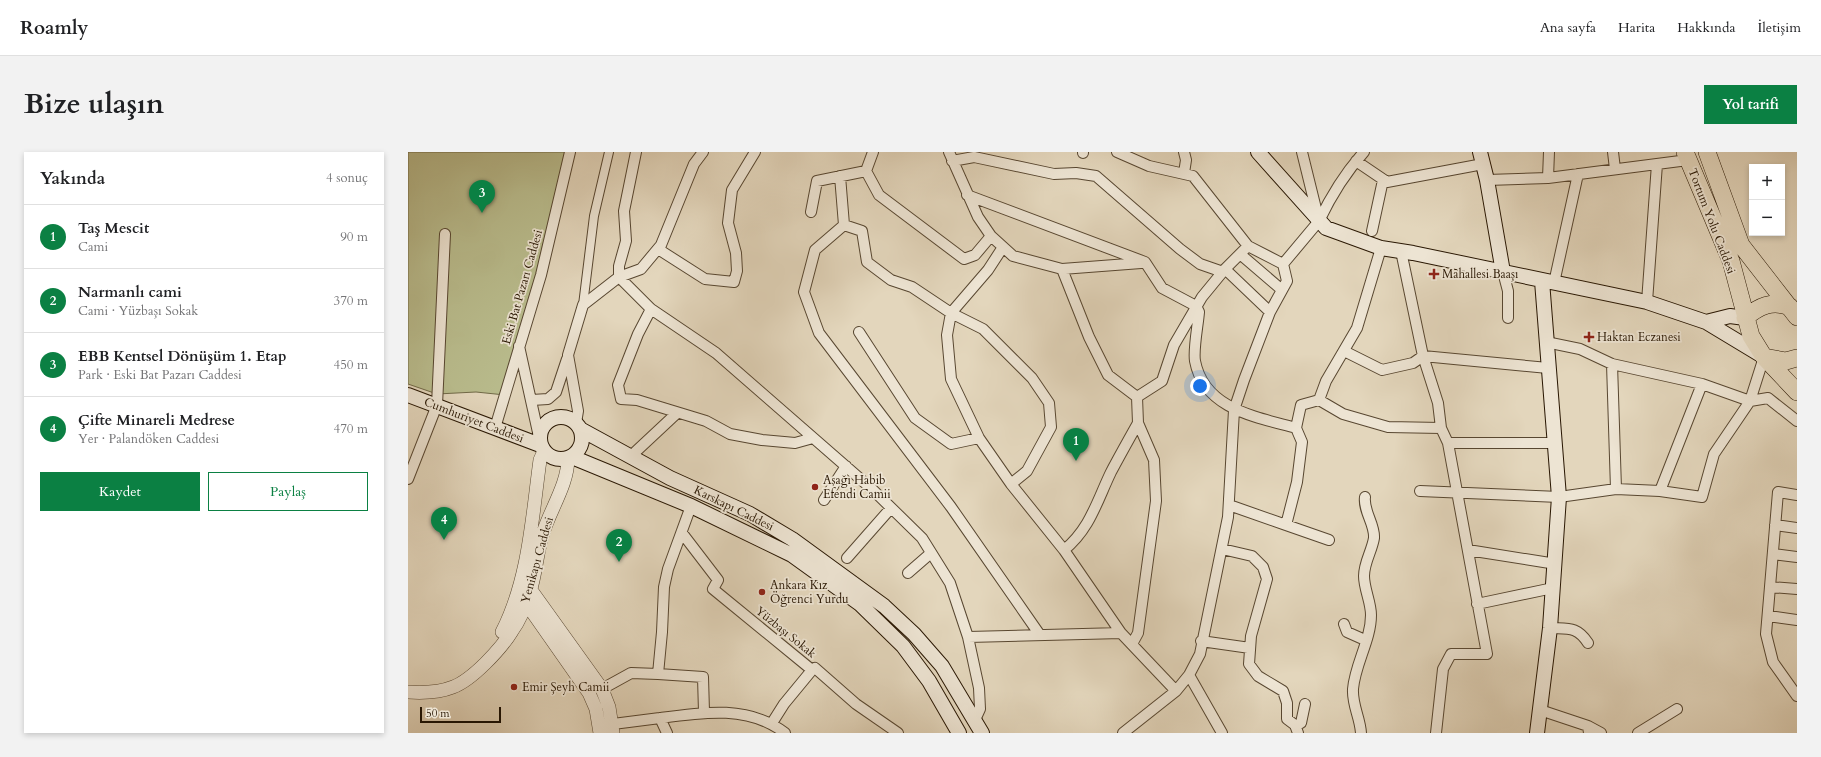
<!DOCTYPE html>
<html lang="tr">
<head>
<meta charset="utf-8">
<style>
	body { margin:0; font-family:Cardo,serif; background:#f2f2f2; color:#202124 }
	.controls { position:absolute; right:12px; top:12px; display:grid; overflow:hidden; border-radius:0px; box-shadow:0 2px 6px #0003 }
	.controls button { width:36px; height:36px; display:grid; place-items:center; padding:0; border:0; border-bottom:1px solid #e0e0e0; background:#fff; color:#202124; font:20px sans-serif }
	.scale { position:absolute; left:12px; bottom:10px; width:81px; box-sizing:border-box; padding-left:4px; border:2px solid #291703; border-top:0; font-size:11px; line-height:14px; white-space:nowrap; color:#291703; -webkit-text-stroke:3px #ede4d3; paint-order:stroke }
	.you { position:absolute; left:792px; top:234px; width:14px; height:14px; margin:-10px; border:3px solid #fff; border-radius:50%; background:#1a73e8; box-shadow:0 0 0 6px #1a73e833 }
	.badge { display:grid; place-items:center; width:26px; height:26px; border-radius:50%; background:#0b8043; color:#fff; font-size:13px; font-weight:700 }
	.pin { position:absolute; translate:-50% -33px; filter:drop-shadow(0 1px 2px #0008) }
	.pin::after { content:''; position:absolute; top:21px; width:14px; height:12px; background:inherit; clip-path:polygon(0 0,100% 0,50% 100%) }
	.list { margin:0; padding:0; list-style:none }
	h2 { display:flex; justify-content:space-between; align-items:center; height:52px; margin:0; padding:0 16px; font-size:17px }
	h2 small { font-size:13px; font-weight:400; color:#757577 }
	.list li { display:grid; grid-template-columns:26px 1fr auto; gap:12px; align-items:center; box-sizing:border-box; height:64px; padding:0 16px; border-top:1px solid #e0e0e0 }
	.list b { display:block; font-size:15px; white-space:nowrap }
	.list p { margin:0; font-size:13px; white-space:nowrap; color:#757577 }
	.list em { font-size:13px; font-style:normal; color:#757577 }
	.actions { display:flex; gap:8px; padding:12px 16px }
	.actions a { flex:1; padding:9px 0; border:1px solid #0b8043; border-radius:0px; text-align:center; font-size:14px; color:#0b8043 }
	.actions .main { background:#0b8043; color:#fff }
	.map { position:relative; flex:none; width:1389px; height:581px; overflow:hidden; border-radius:0px }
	header { display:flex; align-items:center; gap:24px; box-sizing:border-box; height:56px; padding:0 20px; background:#fff; border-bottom:1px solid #e0e0e0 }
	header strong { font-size:19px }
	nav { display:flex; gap:22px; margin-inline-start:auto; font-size:14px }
	.intro { display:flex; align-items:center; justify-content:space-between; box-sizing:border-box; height:96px; padding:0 24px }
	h1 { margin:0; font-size:28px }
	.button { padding:10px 18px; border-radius:0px; background:#0b8043; color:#fff; font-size:14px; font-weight:700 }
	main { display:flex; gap:24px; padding:0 24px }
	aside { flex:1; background:#fff; border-radius:0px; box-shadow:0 2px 6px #0003 }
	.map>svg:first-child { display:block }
</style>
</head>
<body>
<header>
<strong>Roamly</strong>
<nav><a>Ana sayfa</a><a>Harita</a><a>Hakkında</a><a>İletişim</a></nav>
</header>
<div class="intro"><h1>Bize ulaşın</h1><a class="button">Yol tarifi</a></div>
<main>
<aside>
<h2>Yakında<small>4 sonuç</small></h2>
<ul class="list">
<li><span class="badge">1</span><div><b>Taş Mescit</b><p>Cami</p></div><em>90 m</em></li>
<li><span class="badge">2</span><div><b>Narmanlı cami</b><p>Cami · Yüzbaşı Sokak</p></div><em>370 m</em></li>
<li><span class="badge">3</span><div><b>EBB Kentsel Dönüşüm 1. Etap</b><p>Park · Eski Bat Pazarı Caddesi</p></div><em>450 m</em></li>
<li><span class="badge">4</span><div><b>Çifte Minareli Medrese</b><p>Yer · Palandöken Caddesi</p></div><em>470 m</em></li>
</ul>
<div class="actions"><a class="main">Kaydet</a><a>Paylaş</a></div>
</aside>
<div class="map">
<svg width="1389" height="581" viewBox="0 0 1389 581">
	<rect width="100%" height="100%" fill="#e3d6bc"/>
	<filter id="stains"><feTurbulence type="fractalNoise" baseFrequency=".005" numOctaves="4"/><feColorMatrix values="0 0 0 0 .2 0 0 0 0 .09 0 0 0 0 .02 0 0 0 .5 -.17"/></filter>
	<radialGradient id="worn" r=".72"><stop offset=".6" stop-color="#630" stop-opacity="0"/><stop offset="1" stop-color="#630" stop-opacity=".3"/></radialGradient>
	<path fill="#b9bc8d" stroke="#716a48" d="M0,0H162L97,243L68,240L29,242L0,232Z"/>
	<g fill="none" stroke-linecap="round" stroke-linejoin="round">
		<g stroke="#584731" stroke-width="10">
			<path id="pedestrian" d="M175,153L186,64L201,0"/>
		</g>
		<g stroke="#584731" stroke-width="12">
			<path id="minor" d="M228,0L216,59L218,89L211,114V125L243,157L308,201L465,338L514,386L542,431L560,485L571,536L572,557L567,568
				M541,0L570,65L583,84L605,104L654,117L733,111
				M709,0L741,14L785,24L840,94L875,112L911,69
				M776,0L778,8L776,21
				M894,0L911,69C923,44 937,21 956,0
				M1205,0L1207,17
				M675,1V0
				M544,9L566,5L646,22L668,21L688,24L772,97L792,112L815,120
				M948,9L979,30L1075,12
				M458,19L471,43L556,107L567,103L583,84
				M432,24L436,73
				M1140,26L1280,8
				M1079,28L1140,26L1141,0
				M559,43L737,110L754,136L788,154L791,160C790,173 785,198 787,209C796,257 848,265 888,276
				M403,60L409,29L458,19L465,0
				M436,73L407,98L396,140L411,181L543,355L632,483
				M436,73L454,79L459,110L483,128L504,135L543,161L575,177L624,226L641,251L643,275L619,319L603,332
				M964,79L975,28
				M595,95L580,118L543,161L539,183L543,227L571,286L603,332L656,398L713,481
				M250,97L297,127L326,130L329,119L328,101L320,71L324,38L347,0
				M993,99L1015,204L1030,251L1033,276L1040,291L1079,502H1043L1035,517L1028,581
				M832,102L874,138
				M654,117L681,185L700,223L729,245
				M817,117L862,160
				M1095,120L1100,139V166
				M1146,131L1170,22
				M1239,150L1249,12
				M243,157L230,182L210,233L213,247L229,248L298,269L322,282L354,288L387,291L405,286
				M451,180L507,266L543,292L571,286
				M1138,190L1172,197L1204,212L1294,232L1342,249L1360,246L1389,269
				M111,194L131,285
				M936,199L974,218L1005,211L1015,204L1140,216
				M729,245L754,229L766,193L794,145L817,117L840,94
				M124,248L140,247L148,240L159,207
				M911,248L935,262L980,275L1033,276
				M168,271L170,259L160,203L175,153L211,125L233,117L253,93L286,12L295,0
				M87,276L133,123L162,0
				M1040,291H1146
				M223,304L269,261
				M0,327L29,253L37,82
				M1208,337L1252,339L1294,232
				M1012,339L1151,345L1208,337L1204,212
				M1252,339L1294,345L1306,302L1342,249L1356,205
				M1389,343L1370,340L1358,482L1365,510L1389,544
				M416,348L438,314
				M821,353L878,373L889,330L894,290L888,276L893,253L911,248L918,229L949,176L973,96
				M878,373L921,388
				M1367,373L1389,376
				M274,381L310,428L305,437L404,518L407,516L448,552L490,581
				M814,397L844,404L855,415L859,427L843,484L841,512L850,524L875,539L879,551V567L887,573L890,581
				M656,398C682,377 689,349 703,320C712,303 721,287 730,271
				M1060,398L1148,412
				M1365,402L1389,405
				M439,406L483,356
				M500,421L523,401
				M1362,435L1389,437
				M1069,452L1145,436
				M1360,464L1389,468
				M936,472L939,480L957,488
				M1142,476C1160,477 1169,474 1180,491
				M560,485L713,481L768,539L781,523L814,581
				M793,489L842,496
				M724,492L730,481L748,349L746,308L730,271L729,245
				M250,522L295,525L296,560
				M781,523L792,502L820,365L826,258L836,228L862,160L879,129L875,112
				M194,537L223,521L250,522L254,480L256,435L260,417L283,354
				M1132,558L1180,574L1181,581
				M252,566C295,560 341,553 377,581
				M364,571L376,552L404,518
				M205,572L252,566L259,581
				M887,573L893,571L897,552
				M1180,574L1193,581
				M715,581L768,539
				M953,581C952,565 944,553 945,537C947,512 963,488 963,463C963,450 956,437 956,424C956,410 964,399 966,386C967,372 955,359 957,345
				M1230,581L1269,557"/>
		</g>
		<g stroke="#584731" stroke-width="14">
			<path id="tertiary" d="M123,438L194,537L201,555L205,581
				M116,445L118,451L181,541L188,557L192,581
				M94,480C121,427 124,366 132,308L136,299
				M0,540C15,541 30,541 45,535C64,528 93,497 104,479C112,468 118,453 122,440C128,421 129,400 135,381C143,356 160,332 160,306"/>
		</g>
		<g stroke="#291703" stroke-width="16">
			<path id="secondary" d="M850,0L918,76L973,96L1005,101L1239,150L1298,170
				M1072,0L1079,28L1095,120
				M1337,166L1322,164L1298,170L1356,205
				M0,243L132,293
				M132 286a21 21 0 1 1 42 0a21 21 0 1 1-42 0Z
				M172,277L262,326L342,362L384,387L476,454L506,482L534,514L574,581
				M164,305L283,354L384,403L452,452L495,494L521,529L551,581
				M1129,581L1142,476L1151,345L1134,129"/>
		</g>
		<g stroke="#291703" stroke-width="18">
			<path id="trunk" d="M1277,0L1323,109L1343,184L1356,205L1389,240
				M1299,0L1333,93L1389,165
				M1337,166C1351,154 1364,148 1382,155
				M1356,205L1378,209L1389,206"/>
		</g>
		<use href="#pedestrian" stroke="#ede4d3" stroke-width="8"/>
		<use href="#minor" stroke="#ede4d3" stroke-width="10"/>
		<use href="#tertiary" stroke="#ede4d3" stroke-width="13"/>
		<use href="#secondary" stroke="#ede4d3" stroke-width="14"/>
		<use href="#trunk" stroke="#e3d6bc" stroke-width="17"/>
	</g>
	<g fill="#8f2418" stroke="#ede4d3" stroke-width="1.5">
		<path d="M1024 116h4v4h4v4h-4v4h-4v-4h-4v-4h4z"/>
		<path d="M1179 179h4v4h4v4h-4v4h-4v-4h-4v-4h4z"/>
		<circle cx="407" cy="335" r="4"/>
		<circle cx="354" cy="440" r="4"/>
		<circle cx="106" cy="535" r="4"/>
	</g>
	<g text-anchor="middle" stroke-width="3.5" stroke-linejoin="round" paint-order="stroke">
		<g font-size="12" fill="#291703" stroke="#ede4d3">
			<text transform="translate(1304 69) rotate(69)" y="4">Tortum Yolu Caddesi</text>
			<text transform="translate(114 135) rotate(-74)" y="4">Eski Bat Pazarı Caddesi</text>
			<text transform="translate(66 268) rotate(21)" y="4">Cumhuriyet Caddesi</text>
			<text transform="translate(326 356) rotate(26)" y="4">Karskapı Caddesi</text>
			<text transform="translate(129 408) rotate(-74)" y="4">Yenikapı Caddesi</text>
			<text transform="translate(378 480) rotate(39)" y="4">Yüzbaşı Sokak</text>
		</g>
		<g font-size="12" fill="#291703" stroke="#ede4d3" text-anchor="start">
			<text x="1034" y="126">Mahallesi Baaşı</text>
			<text x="1189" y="189">Haktan Eczanesi</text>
			<text x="415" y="332">Aşağı Habib<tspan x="415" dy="14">Efendi Camii</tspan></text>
			<text x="362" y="437">Ankara Kız<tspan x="362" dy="14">Öğrenci Yurdu</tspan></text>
			<text x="114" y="539">Emir Şeyh Camii</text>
		</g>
	</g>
	<rect width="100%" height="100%" filter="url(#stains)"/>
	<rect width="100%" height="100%" fill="url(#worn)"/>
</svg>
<div class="controls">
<button>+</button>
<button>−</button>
</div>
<div class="scale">50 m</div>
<div class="you"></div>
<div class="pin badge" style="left:668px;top:309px">1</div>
<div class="pin badge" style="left:211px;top:410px">2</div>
<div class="pin badge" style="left:74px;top:61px">3</div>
<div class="pin badge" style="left:36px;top:388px">4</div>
</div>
</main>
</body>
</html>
